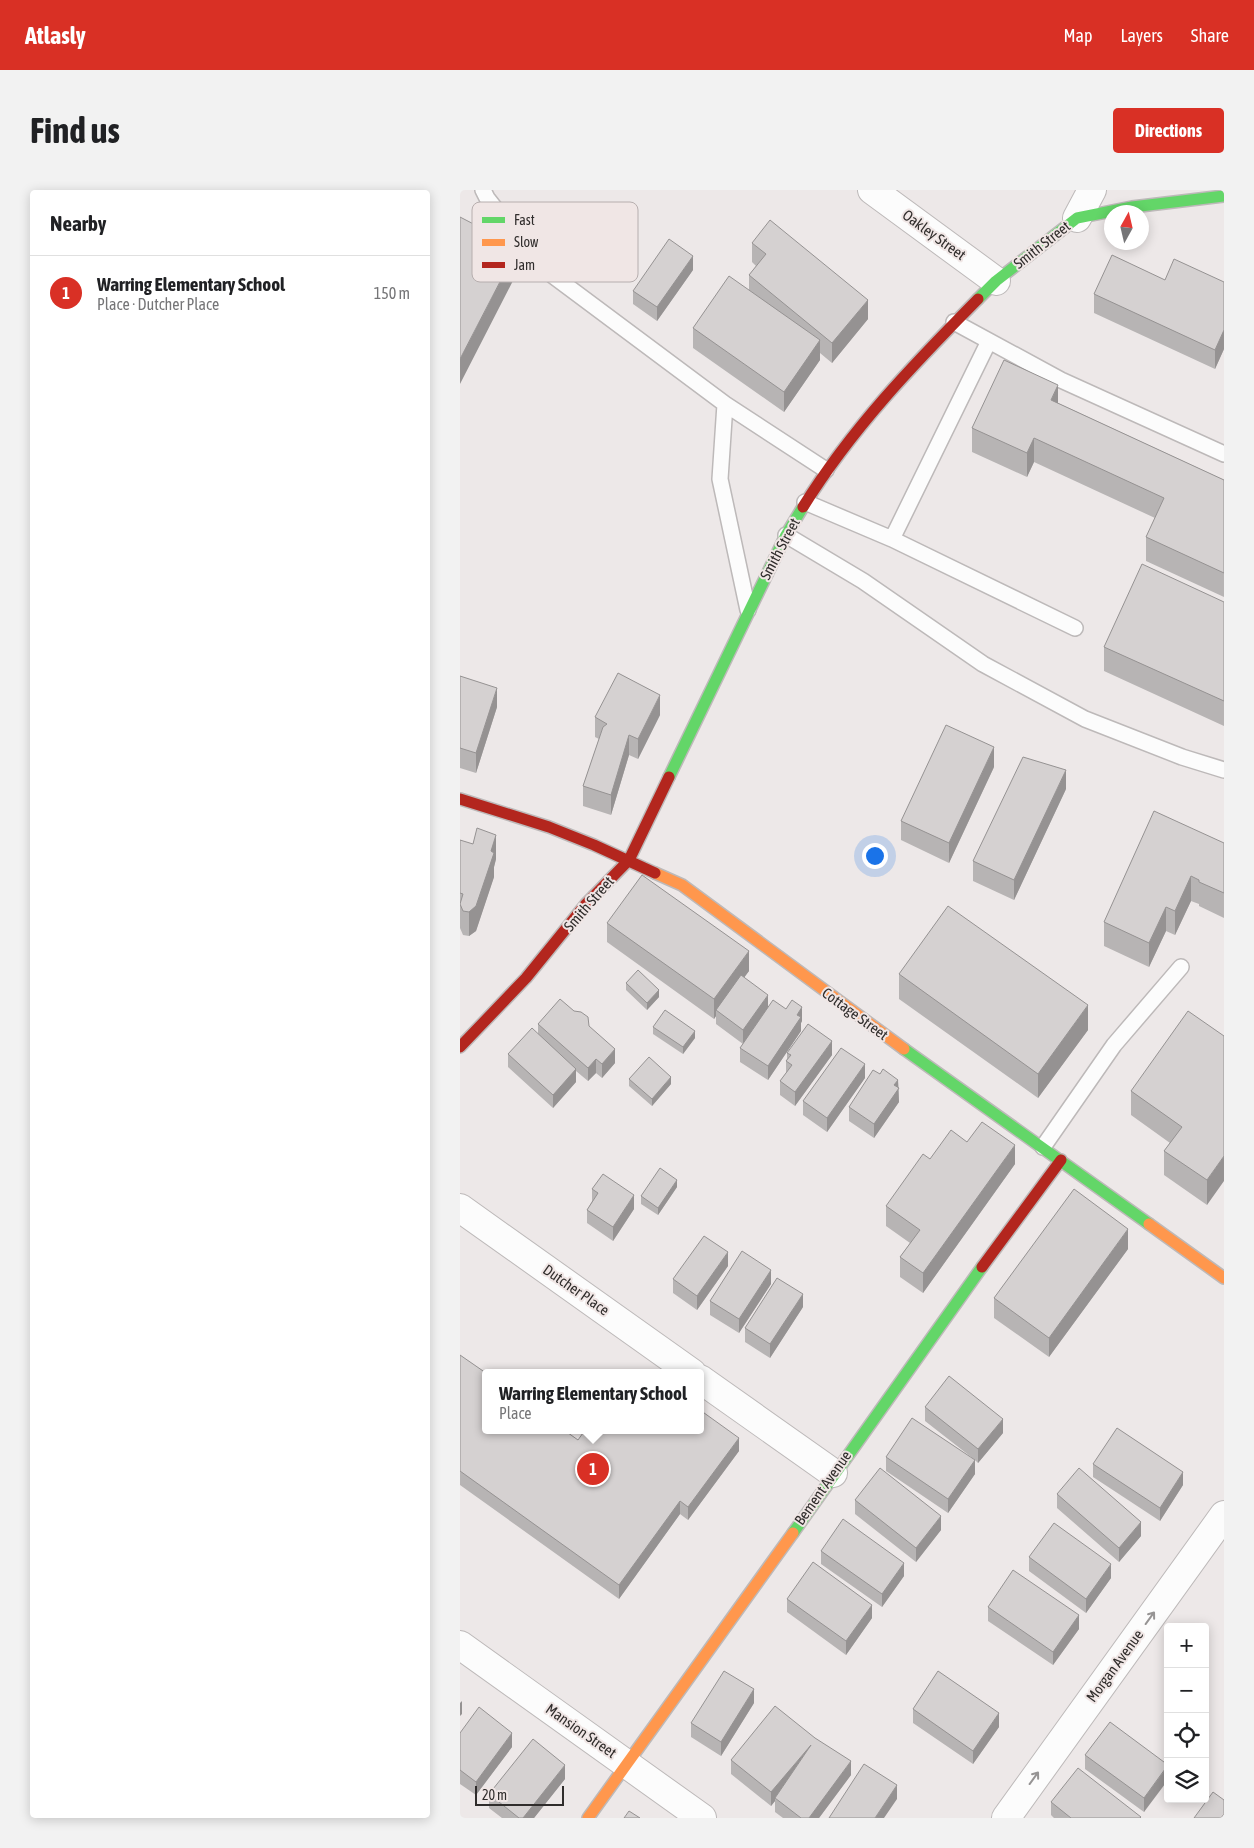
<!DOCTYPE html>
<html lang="en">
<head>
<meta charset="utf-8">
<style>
	body { margin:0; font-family:"Asap Condensed",sans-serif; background:#f2f2f2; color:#202124 }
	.controls { position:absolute; right:15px; bottom:15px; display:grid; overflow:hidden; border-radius:5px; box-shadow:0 2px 12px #0003 }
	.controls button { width:45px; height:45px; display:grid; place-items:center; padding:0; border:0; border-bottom:1px solid #e0e0e0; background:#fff; color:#202124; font:25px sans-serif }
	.compass { position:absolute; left:644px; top:15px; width:45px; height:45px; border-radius:50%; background:#fff; box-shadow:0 2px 12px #0003; rotate:8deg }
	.scale { position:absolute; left:15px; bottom:12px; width:89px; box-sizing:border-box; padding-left:5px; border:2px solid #302d2c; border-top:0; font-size:14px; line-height:18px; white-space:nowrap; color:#302d2c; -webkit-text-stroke:4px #f0e6e5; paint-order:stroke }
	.you { position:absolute; left:414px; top:665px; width:18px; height:18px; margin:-12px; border:4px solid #fff; border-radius:50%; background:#1a73e8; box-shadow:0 0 0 8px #1a73e833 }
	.badge { display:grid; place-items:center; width:32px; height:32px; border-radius:50%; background:#d93025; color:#fff; font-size:16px; font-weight:700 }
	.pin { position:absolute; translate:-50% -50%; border:2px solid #fff; box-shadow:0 1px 5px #0006 }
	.popup { position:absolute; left:22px; top:1179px; width:222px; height:65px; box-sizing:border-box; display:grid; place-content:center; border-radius:5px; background:#fff; filter:drop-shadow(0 1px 4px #0005); font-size:16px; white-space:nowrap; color:#757577 }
	.popup b { font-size:19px; color:#202124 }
	.popup::after { content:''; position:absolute; left:50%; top:100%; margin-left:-10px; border:10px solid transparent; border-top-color:#fff }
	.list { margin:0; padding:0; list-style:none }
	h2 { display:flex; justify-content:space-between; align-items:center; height:65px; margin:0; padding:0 20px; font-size:21px }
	h2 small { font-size:16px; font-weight:400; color:#757577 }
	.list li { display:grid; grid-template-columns:32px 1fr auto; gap:15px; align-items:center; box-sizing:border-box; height:75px; padding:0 20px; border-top:1px solid #e0e0e0 }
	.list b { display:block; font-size:19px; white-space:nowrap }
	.list p { margin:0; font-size:16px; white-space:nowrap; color:#757577 }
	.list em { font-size:16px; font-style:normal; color:#757577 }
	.icon { flex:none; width:28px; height:28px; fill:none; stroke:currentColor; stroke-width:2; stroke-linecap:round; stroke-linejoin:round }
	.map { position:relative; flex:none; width:764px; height:1628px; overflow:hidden; border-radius:5px }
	header { display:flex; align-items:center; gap:30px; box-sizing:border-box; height:70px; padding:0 25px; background:#d93025; color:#fff }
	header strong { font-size:24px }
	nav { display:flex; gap:28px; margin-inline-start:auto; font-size:18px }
	.intro { display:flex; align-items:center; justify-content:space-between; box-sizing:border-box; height:120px; padding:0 30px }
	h1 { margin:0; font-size:35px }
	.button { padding:12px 22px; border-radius:5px; background:#d93025; color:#fff; font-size:18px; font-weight:700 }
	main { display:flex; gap:30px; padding:0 30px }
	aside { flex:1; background:#fff; border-radius:5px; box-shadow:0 2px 12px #0003 }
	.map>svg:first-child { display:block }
</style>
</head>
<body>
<header>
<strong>Atlasly</strong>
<nav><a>Map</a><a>Layers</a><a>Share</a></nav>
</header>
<div class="intro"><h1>Find us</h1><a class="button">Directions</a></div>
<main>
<aside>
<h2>Nearby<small></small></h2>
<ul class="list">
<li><span class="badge">1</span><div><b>Warring Elementary School</b><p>Place · Dutcher Place</p></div><em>150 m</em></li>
</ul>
</aside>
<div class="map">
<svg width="764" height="1628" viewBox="0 0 764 1628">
	<rect width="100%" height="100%" fill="#ede8e8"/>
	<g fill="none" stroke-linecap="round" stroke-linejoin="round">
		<g stroke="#bdb9b9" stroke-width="18">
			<path id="lane" d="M23,0L27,8L80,76L265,214L366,280
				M494,132L601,190L764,264
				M265,214L260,289L288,420
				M345,312L432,349L615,438
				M326,345L403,391L523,474L625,529L722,567L764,580
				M432,349L529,151
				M583,957L654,855L721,777"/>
		</g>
		<g stroke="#bdb9b9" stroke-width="30">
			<path id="street" d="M412,0L536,91
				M617,28L632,0
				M0,1018L232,1183
				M240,1189L373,1283
				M0,1455L242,1628
				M546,1628L764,1325"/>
		</g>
		<g stroke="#bdb9b9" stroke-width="14">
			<path id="fast" d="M518,109L536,91L617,28L672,17L764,6
				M209,587L326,345L343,317
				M444,859L689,1034
				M333,1343L522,1077"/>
		</g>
		<g stroke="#bdb9b9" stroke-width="14">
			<path id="slow" d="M195,683L222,695L444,859
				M689,1034L764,1088
				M128,1628L333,1343"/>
		</g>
		<g stroke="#bdb9b9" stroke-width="14">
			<path id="jam" d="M343,317C392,238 453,175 518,109
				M0,609L89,637L134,655L195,683
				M0,857L66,788L126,714L169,670L209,587
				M522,1077L601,970"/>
		</g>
		<use href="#lane" stroke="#fcfcfc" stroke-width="15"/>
		<use href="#street" stroke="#fcfcfc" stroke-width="28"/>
		<use href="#fast" stroke="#63d668" stroke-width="11"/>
		<use href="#slow" stroke="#ff974d" stroke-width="11"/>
		<use href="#jam" stroke="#b3261e" stroke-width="11"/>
	</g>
	<path fill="#b7b4b4" d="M292,53L408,129L372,173L360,163V170L324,222L233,158V138L289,100V85L296,76L292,72Z
		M233,80L197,131L173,114V101Z
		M705,90L764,92V159L755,179L634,123V104Z
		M598,213L764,290V407L686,371V347L695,328L574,272L567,287L512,262V238Z
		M764,412V536L644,481V457Z
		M0,486L37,517L16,583L0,578Z
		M200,525L178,569L169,565L151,625L123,616V596L139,549L135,547V527Z
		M534,577L489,673L441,650V631Z
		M606,599L554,710L513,691V671Z
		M0,650L36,669L34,677V687L16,741L9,746L3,745L0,738Z
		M764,653V728L739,716V714L731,711L715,745L706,741L689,777L644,756V732Z
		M147,733L289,781L284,787L308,816L342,831L341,833V841L308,890L280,872V858L283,854L256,834V826L254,829L147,752Z
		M439,784L628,840L578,908L439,809Z
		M166,793L199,807L187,820L166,800Z
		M78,834L129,836L155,873L142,888L136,883L128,891L116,881V892L93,918L48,877V864L78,844Z
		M193,837L235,848L223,864L193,844Z
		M764,846L747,1015L704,985V961L710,953L671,925V901Z
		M327,863L372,865L335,916L320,905V891L326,883V871L327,869Z
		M420,884L438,890L439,912L414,948L389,931V917Z
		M405,888L367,942L343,925V911Z
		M169,889L211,894L192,916L169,896Z
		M507,952L555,974L463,1103L440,1087V1067L450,1053L426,1036V1016L470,969Z
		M217,997L198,1025L181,1014V1006Z
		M132,999L174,1019L153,1051L127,1033V1020L132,1011Z
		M668,1059L589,1167L534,1128V1108Z
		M268,1076L237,1120L213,1103V1089Z
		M311,1094L279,1143L250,1125V1111Z
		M343,1117L310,1168L285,1152V1138Z
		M0,1165L118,1250L279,1261L228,1330L220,1324L159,1409L0,1295Z
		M465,1217L543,1243L518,1273L515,1270V1284L488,1323L426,1281V1267L515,1270L465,1231Z
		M633,1274L723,1295L700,1331L633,1287Z
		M597,1304L681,1346L659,1372L597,1318Z
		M395,1310L481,1340L456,1372L395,1324Z
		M361,1361L444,1386L422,1417L361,1374Z
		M569,1367L651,1388L626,1423L569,1381Z
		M327,1409L412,1428L386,1465L327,1422Z
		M528,1417L619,1439L593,1475L528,1431Z
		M294,1513L261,1566L231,1547V1533Z
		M453,1519L539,1537L513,1574L453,1533Z
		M0,1543L52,1557L16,1605L0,1594Z
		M625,1565L708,1575L684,1622L625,1579Z
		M271,1570L391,1585L359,1628H323L315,1622V1611L311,1616L271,1584Z
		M105,1589L74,1628H42L29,1618V1604Z
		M591,1612L681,1628H594L591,1625Z"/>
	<path fill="#959292" d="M58,57V81L0,194V169Z
		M233,66V80L197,131V117Z
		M408,110V129L372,173V153Z
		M764,140V159L755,179V160Z
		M360,150V170L324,222V202Z
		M598,195V219L591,210Z
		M574,248V272L567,287V263Z
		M37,498V517L16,583V563Z
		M200,505V525L178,569V549Z
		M169,545V565L151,625V605Z
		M534,557V577L489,673V653Z
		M606,580V599L554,710V690Z
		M36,645V669L34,677V687L16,741L9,746V722Z
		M731,686V711L715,745V721Z
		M706,717V741L689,777V753Z
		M289,761V781L259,822L256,820V826L254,829V809Z
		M199,800V807L187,820V813Z
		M308,805V818L283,854V840Z
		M628,815V840L578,908V884Z
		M342,817V831L341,833V841L308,890V876L337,825Z
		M235,841V848L223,864V857Z
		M372,851V865L335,916V902Z
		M155,859V873L142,888V874Z
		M136,869V883L128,891V878Z
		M405,874V888L367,942V928Z
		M116,879V892L93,918V905Z
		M211,887V894L192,916V909Z
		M438,890L439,912L414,948V934L434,895Z
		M555,955V974L463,1103V1083Z
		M764,966V991L747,1015V990Z
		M217,990V997L198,1025V1018Z
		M174,1005V1019L153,1051V1037Z
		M668,1039V1059L589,1167V1148Z
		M268,1062V1076L237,1120V1106Z
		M311,1080V1094L279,1143V1129Z
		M343,1104V1117L310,1168V1154Z
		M543,1229V1243L518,1273V1259Z
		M279,1248V1261L228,1330V1317Z
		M515,1270V1284L488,1323V1309Z
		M723,1282V1295L700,1331V1318Z
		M220,1311V1324L159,1409V1395Z
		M481,1326V1340L456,1372V1358Z
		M681,1332V1346L659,1372V1358Z
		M444,1373V1386L422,1417V1404Z
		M651,1374V1388L626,1423V1409Z
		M412,1415V1428L386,1465V1451Z
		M619,1425V1439L593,1475V1462Z
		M294,1499V1513L261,1566V1552Z
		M2,1511V1524L0,1526V1513Z
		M539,1523V1537L513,1574V1561Z
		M52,1543V1557L16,1605V1592Z
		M351,1555L315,1608V1611L311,1616V1602Z
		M391,1571V1585L359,1628H349Z
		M105,1575V1589L74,1628H63Z
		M708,1576V1590L684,1622V1608Z
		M437,1595V1609L424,1628H415Z"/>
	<path fill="#d5d1d1" stroke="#959292" d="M0,27L58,57L0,169Z
		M310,30L408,110L372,153L289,85L306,64L292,53Z
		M209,49L233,66L197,117L173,101Z
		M652,65L705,90L714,69L764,92V140L755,160L634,104Z
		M269,86L360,150L324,202L233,138Z
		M544,170L598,195L591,210L764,290V383L686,347L704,308L574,248L567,263L512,238Z
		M682,374L764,412V511L644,457Z
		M158,483L200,505L178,549L169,545L151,605L123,596L143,537L147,534L135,527Z
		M0,486L37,498L16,563L0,558Z
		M486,535L534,557L489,653L441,631Z
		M563,567L606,580L554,690L513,671Z
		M694,621L764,653V703L739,692V690L731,686L715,721L706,717L689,753L644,732Z
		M17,638L36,645L31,661L34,663L16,716L9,722L3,721L0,714L3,704L0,703V650L13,654Z
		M182,685L289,761L254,809L147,733Z
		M488,716L628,815L578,884L439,784Z
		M178,780L199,800L187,813L166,793Z
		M281,785L308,805L283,840L256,820Z
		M100,809L114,821L121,822L128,827L129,836L155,859L142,874L136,869L128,878L78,834Z
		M313,810L326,819L332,810L342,817L337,825L341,827L308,876L280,858Z
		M205,820L235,841L223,857L193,837Z
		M728,821L764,846V966L747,990L704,961L722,937L671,901Z
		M348,834L372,851L335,902L320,891L332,875L326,871L331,865L327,863Z
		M72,838L116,879L93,905L48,864Z
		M381,858L405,874L367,928L343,911Z
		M189,867L211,887L192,909L169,889Z
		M423,879L438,890L434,895L439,898L414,934L389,917L413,880L420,884Z
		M522,932L555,955L463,1083L440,1067L460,1040L426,1016L463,964L470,969L491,940L507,952Z
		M200,978L217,990L198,1018L181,1006Z
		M143,984L174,1005L153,1037L127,1020L138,1003L132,999Z
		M614,999L668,1039L589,1148L534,1108Z
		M244,1046L268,1062L237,1106L213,1089Z
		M282,1061L311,1080L279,1129L250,1111Z
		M317,1088L343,1104L310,1154L285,1138Z
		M0,1165L26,1183V1240H104L118,1250L125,1240H240V1220L279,1248L228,1317L220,1311L159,1395L0,1281Z
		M169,1180L173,1183H167Z
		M489,1186L543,1229L518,1259L465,1217Z
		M452,1228L515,1270L488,1309L426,1267Z
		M657,1238L723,1282L700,1318L633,1274Z
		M420,1278L481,1326L456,1358L395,1310Z
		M619,1278L681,1332L659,1358L597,1304Z
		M383,1329L444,1373L422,1404L361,1361Z
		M594,1333L651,1374L626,1409L569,1367Z
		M353,1372L412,1415L386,1451L327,1409Z
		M553,1380L619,1425L593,1462L528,1417Z
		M264,1481L294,1499L261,1552L231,1533Z
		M478,1481L539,1523L513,1561L453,1519Z
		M315,1516L355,1548L391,1571L349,1628H341L315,1608L351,1555L311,1602L271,1570Z
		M19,1517L52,1543L16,1592L0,1580V1543Z
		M650,1532L708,1575L684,1608L625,1565Z
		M73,1549L105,1575L63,1628H59L29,1604Z
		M404,1574L437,1595L415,1628H369Z
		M618,1578L681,1627L680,1628H611L591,1612Z
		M753,1602L764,1610V1624L761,1628H734Z
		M169,1621L180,1628H164Z"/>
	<defs><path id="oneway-shaft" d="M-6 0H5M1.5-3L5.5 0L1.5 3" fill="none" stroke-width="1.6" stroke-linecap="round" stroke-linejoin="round" transform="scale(1.25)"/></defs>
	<g stroke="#969494">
		<use href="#oneway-shaft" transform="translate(690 1428) rotate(-54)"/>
		<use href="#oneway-shaft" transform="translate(574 1588) rotate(-54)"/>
	</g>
	<g text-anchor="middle" stroke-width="4" stroke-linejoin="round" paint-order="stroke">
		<g font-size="15" fill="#302d2c" stroke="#f0e6e5">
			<text transform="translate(474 45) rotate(36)" y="5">Oakley Street</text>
			<text transform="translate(582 55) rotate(-38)" y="5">Smith Street</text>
			<text transform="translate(320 359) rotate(-62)" y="5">Smith Street</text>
			<text transform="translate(129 714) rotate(-49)" y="5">Smith Street</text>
			<text transform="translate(395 824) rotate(36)" y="5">Cottage Street</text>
			<text transform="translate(116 1100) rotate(35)" y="5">Dutcher Place</text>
			<text transform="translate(363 1298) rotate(-55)" y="5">Bement Avenue</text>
			<text transform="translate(655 1476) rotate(-54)" y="5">Morgan Avenue</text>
			<text transform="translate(121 1541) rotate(35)" y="5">Mansion Street</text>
		</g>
	</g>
	<rect x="12" y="12" width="166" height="80" rx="8" fill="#f0e6e5" stroke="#b6aeae" stroke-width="1"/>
	<rect x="22" y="27" width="23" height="6" fill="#63d668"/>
	<rect x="22" y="49" width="23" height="7" fill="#ff974d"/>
	<rect x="22" y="72" width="23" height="6" fill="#b3261e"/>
	<g font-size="14" fill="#302d2c">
		<text x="54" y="35">Fast</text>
		<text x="54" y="57">Slow</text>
		<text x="54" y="80">Jam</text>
	</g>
</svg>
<div class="controls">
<button>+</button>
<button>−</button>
<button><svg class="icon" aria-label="locate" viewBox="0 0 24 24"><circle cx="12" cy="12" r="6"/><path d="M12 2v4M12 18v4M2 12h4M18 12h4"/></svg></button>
<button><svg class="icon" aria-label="layers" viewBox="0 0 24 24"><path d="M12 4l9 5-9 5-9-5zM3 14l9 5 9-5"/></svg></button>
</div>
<svg class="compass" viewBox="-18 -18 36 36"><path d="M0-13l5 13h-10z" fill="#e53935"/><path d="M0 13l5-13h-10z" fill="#757577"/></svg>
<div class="scale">20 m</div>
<div class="you"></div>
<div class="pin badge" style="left:133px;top:1279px">1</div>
<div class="popup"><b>Warring Elementary School</b>Place</div>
</div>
</main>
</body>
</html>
